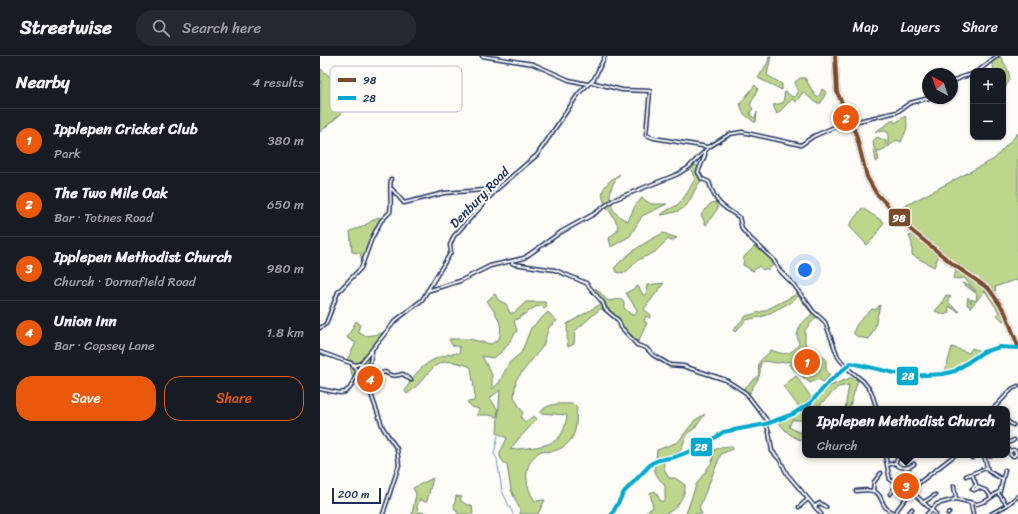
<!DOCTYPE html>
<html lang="en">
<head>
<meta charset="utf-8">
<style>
	body { margin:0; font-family:Sriracha,sans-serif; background:#242831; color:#f1f3f6 }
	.controls { position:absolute; right:12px; top:12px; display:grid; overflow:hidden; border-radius:8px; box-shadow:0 1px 3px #0004 }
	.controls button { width:36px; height:36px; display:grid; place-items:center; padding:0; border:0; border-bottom:1px solid #363941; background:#171b24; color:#f1f3f6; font:20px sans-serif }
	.compass { position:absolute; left:602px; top:12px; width:36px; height:36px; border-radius:50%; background:#171b24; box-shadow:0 1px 3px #0004; rotate:320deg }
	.scale { position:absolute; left:12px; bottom:10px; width:49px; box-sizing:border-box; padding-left:4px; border:2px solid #1b2f5e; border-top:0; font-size:11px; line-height:14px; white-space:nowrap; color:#1b2f5e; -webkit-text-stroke:3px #fdfcf7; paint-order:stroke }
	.you { position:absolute; left:485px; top:214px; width:14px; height:14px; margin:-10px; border:3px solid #fff; border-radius:50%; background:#1a73e8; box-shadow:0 0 0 6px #1a73e833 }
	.badge { display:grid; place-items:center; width:26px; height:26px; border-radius:50%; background:#ea580c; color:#fff; font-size:13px; font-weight:700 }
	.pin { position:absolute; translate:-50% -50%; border:2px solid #fff; box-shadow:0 1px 4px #0006 }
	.popup { position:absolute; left:482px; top:350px; width:208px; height:52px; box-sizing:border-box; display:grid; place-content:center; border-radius:8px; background:#171b24; filter:drop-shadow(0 1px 3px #0005); font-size:13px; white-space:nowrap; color:#9ea1a6 }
	.popup b { font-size:15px; color:#f1f3f6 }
	.popup::after { content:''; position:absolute; left:50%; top:100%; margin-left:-8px; border:8px solid transparent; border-top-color:#171b24 }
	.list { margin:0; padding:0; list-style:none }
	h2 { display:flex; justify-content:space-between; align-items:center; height:52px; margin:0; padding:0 16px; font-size:17px }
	h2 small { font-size:13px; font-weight:400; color:#9ea1a6 }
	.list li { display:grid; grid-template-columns:26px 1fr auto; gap:12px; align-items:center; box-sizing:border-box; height:64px; padding:0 16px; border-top:1px solid #363941 }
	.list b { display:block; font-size:15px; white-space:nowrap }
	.list p { margin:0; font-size:13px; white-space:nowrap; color:#9ea1a6 }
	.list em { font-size:13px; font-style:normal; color:#9ea1a6 }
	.actions { display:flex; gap:8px; padding:12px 16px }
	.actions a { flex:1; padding:9px 0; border:1px solid #ea580c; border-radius:16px; text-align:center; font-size:14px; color:#ea580c }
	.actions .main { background:#ea580c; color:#fff }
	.icon { flex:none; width:22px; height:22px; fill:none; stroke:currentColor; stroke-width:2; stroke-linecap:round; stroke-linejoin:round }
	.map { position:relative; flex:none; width:698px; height:458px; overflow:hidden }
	header { display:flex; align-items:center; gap:24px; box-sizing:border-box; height:56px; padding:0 20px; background:#171b24; border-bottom:1px solid #363941 }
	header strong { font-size:19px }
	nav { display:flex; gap:22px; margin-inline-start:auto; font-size:14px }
	.search { width:280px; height:36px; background:#242831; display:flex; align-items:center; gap:10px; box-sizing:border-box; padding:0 14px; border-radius:16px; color:#9ea1a6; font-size:15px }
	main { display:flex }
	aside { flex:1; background:#171b24 }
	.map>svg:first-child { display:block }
</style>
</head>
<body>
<header>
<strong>Streetwise</strong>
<div class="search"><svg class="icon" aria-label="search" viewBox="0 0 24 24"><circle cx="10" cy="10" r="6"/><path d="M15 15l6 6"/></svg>Search here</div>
<nav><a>Map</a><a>Layers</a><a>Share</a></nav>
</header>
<main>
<aside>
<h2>Nearby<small>4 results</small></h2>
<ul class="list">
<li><span class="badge">1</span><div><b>Ipplepen Cricket Club</b><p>Park</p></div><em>380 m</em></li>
<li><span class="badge">2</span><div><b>The Two Mile Oak</b><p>Bar · Totnes Road</p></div><em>650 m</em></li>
<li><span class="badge">3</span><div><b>Ipplepen Methodist Church</b><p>Church · Dornafield Road</p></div><em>980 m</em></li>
<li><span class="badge">4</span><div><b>Union Inn</b><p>Bar · Copsey Lane</p></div><em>1.8 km</em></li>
</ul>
<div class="actions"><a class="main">Save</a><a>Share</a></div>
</aside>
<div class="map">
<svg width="698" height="458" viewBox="0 0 698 458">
	<rect width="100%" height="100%" fill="#fdfcf7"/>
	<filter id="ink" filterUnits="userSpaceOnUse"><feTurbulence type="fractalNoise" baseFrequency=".025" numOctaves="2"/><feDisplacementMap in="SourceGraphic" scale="8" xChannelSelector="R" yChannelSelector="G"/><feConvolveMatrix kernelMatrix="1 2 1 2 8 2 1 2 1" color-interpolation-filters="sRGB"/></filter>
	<g filter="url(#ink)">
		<path fill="#bed58c" stroke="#6c8275" d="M449,0H451L447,19L462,28V34L438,22L448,6Z
			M680,0C689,15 694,20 683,35V15H675L671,6Z
			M1,13L15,25L30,50L0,76Z
			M480,22H485L496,41L500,39L502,33L506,36L501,47H496L483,36L476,46L472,43L457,58L453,49L463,47L465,35L472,41L476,40L478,35L475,26Z
			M435,29L438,33L430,49L433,53L430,56L431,60L435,62L437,56L436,66H434L424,58L420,48Z
			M585,60C590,71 585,76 581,86L577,84L568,91V76L564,75L555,76L573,64L575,67Z
			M698,77V225L695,224L675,231L676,234L675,235L626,201L584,165L587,161L581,152L674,103Z
			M557,81L566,85V92L560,95L557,94L559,104L556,106L553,85Z
			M374,108L379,111L378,116L381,124C365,148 373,154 341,159C347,153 351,153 357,149C365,142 370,132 375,123L371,114Z
			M300,118C285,134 286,157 308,165L315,150L322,142L331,148H347L322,160L310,180L291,191L289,182L297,175L298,169C286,147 269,136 300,118Z
			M395,146L398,152L386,169L381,159L390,148Z
			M542,152L564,166L553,183L547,189L529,170Z
			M58,161L62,163L42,205L40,197L32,196L30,175L42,171Z
			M343,177L357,182L351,185L348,183L335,196L318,204L306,216L298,217L294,212C309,196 324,187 343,177Z
			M594,178L619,199L614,211L592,199V187L589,180Z
			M435,190L452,204V210L448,214L446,212L443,214L439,210L433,215L423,209L424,201Z
			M637,213L666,233L686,263L683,265L677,259L679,256L665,235L650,252V250L647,249L648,241L651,247V243L656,245L657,238L642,227L649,229L654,235H656L644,222L638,223L633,222Z
			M344,227L324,253L331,259L330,262L326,260L324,265L327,267L318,286C314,281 308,277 304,272C295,262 296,254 280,253L255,275L254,288L248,291C246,283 248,276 247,268L284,246L274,235L276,232L288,245L300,243L304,246V252L312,259H315L317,254L306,237L318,230L323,239H326L327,229Z
			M479,237L497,260L485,274V288L506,303V314L510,319L503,326L499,323L490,327L469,309L470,305L458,307L443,305L440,309C442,325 433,326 429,339L422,334L439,319C437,300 442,306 451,294C464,299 470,300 479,288L477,279L479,273L482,267L492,258L478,240L473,245L444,260L426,264L415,276L413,274L426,260L444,255Z
			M175,238L178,244L186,248L190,257H194L206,246H225L227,251L224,253L221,250L215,251L194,265L197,275L183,295L173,302L162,300L172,319V333L179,327L189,307L201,297L211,272L228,256L237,265L229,271L223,290L196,324L194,341L203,357L201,361L205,366L214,360L217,363L195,387L190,394C206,391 234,393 242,377C245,372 246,365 247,359L220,357C227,346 242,348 253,348L257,352C256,359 257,367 255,374C252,390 235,398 221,395C202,407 204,428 215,445L225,444L218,458H200V454L191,434L187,409C174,400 182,394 187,382L177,377L180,334L170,342L178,354L177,361L169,359H157L159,353L152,351L147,346L154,345C156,335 152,323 151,311C110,295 115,318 87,338L85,335C96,312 113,299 139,297L140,291L132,289L129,283H149L171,288L179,283C184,267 176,258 167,245Z
			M626,239L631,241L628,243V246L639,256L628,250L629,256L625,259L615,255L622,247H624L622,246Z
			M560,249L555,271L549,283L538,281L534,278C532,270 546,259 552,253L555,254Z
			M36,265L40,268L38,276L45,280L59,278L66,275L44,302L37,308L27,304L36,287L27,282Z
			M632,291L649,297L652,292L660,295L635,313L625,316Z
			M51,296L45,322L35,319L33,323L30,310L40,309Z
			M476,320L491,341L479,351L463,330Z
			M530,322L538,324L529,353H525L529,329L518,331C511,339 503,345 496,353H485L484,364H472L469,371L478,376H485V385C474,383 464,375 458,365L481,355L498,342L510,330Z
			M385,358L375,372L368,377L360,395C345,402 338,405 349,422H355L365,429C366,440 355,456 344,458C337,458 330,458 324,458L333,451L330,437L335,435L341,446L345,444V429C330,414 335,413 337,394L358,386L375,364Z
			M412,390L413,393L401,398L379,452L382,458H366L376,429L392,406L394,394L401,391Z
			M113,422L107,445L105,446L100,443L97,450L98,456L115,458H92L96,438L93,432Z
			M136,440L142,441L140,444L147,449H152L153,458H138L134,451Z"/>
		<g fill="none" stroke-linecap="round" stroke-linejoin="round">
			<path stroke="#6896bd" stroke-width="1" d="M178,379L174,398L177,403L182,435L193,458"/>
			<g stroke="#1b2f5e" stroke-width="5">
				<path id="street" d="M162,0L213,8L249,24L267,28
					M658,15L677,0
					M271,26L302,34L330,35L326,79L334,82L388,91
					M632,26L642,21L653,18
					M385,94V99L378,116L382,123L389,126C395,146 401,150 419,161L422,173L428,180L453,203L460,215L474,229L493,255L505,266L518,301L527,312L543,325L551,335L557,353
					M72,133L84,147L124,137L177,133
					M192,207L194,208L235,214L266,227L283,247L285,253L298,264L301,271L317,289L326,292L333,299L350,309L363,310L406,324L426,337L449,367
					M107,235L140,225L170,210L204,202L241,176L274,158L293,144L358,118L369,111L389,91L410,78L422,76L481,89L494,80L517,70L577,56L590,47L609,42
					M0,272L6,268L18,236L41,212L52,182L61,165L70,156C72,146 69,133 71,123
					M0,296L36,309L41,307
					M31,307L47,327L63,372L77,393L79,409L63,458
					M48,318L53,320L65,316C72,321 76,320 83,318L91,324
					M45,324L48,318L52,295
					M0,333L20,337L25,336L30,332L42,306L75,265L102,244L131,196L130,189L134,180L177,133L217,99L259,37L274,23L285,0
					M673,353L692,333L698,330
					M687,365L693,369
					M446,368L449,376L452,395L460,404L467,418L501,458
					M688,387L694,384
					M687,393L691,395
					M690 397a3 3 0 1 1 6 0a3 3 0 1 1-6 0Z
					M565,399L570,424L589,437
					M652,399V402
					M664,399L668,415L682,423
					M664,400L672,399
					M575,407C580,413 588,413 594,408
					M567,409L575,407L580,399
					M652,418L657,431L667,435L671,441
					M646,420L666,412
					M656,429L652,433L654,434L658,432
					M634,430L636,443
					M553,434L554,426L561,417
					M536,435C571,430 553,449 574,457
					M591,435L616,458
					M678,437L687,449
					M570,438L577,429
					M604,446L615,439
					M651,448L653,458
					M495,450L500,447L506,451
					M479,451L488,443
					M292,458L304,436L332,407L339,404L355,401L384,390L403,376L446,368L473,358L490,347L510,325L531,307L588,320L623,318L635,315L663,296L680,291L698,292
					M574,458L595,430L635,399
					M588,458L592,453
					M607,458L617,448L636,443L657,448L666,445L680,435L685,414
					M628,458L629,457
					M671,458L687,449L698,440"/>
			</g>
			<g stroke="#1b2f5e" stroke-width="7">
				<path id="primary" d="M515,0L517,36L536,78L547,121L556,137L591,174L634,209L669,233L685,256L698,290"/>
			</g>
			<use href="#street" stroke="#fdfcf7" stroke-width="2"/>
			<use href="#primary" stroke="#fdfcf7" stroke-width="4"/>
			<g stroke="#fdfcf7" stroke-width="7">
				<path id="bus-1" d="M515,0L517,36L536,78L547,121L556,137L591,174L634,209L669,233L685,256L698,290"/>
			</g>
			<g stroke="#fdfcf7" stroke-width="7">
				<path id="bus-2" d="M292,458L304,436L332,407L339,404L355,401L384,390L403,376L446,368L473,358L490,347L510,325L531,307L588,320L623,318L635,315L663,296L680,291L698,292"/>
			</g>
			<use href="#bus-1" stroke="#7a4b2a" stroke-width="4"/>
			<use href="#bus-2" stroke="#00a9ce" stroke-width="4"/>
		</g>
	</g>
	<g text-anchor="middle" stroke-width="4" stroke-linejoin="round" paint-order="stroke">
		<g font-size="13" fill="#1b2f5e" stroke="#fdfcf7">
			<text transform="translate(159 141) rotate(-46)" y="5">Denbury Road</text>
		</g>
	</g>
	<rect x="10" y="10" width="132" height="46" rx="6" fill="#fdfcf7" stroke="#b9bec9" stroke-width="1"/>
	<rect x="18" y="22" width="18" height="4" fill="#7a4b2a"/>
	<rect x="18" y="40" width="18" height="4" fill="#00a9ce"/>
	<g font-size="11" fill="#1b2f5e">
		<text x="43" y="28">98</text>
		<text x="43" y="46">28</text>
	</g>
	<g stroke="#fdfcf7" stroke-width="1.5">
		<rect x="568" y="152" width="23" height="19" rx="4" fill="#7a4b2a"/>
		<rect x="576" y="310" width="23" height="20" rx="4" fill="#00a9ce"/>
		<rect x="370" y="381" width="23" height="20" rx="4" fill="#00a9ce"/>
	</g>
	<g font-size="11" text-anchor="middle" font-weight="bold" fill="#fff">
		<text x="579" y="166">98</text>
		<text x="588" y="324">28</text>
		<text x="381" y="395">28</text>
	</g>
</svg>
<div class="controls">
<button>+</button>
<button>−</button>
</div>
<svg class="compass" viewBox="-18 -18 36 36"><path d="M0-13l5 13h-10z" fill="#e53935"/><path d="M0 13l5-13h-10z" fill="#9ea1a6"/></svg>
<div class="scale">200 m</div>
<div class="you"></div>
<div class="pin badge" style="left:487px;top:306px">1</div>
<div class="pin badge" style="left:526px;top:62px">2</div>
<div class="pin badge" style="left:586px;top:430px">3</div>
<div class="popup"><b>Ipplepen Methodist Church</b>Church</div>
<div class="pin badge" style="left:50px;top:323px">4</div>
</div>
</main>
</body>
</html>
